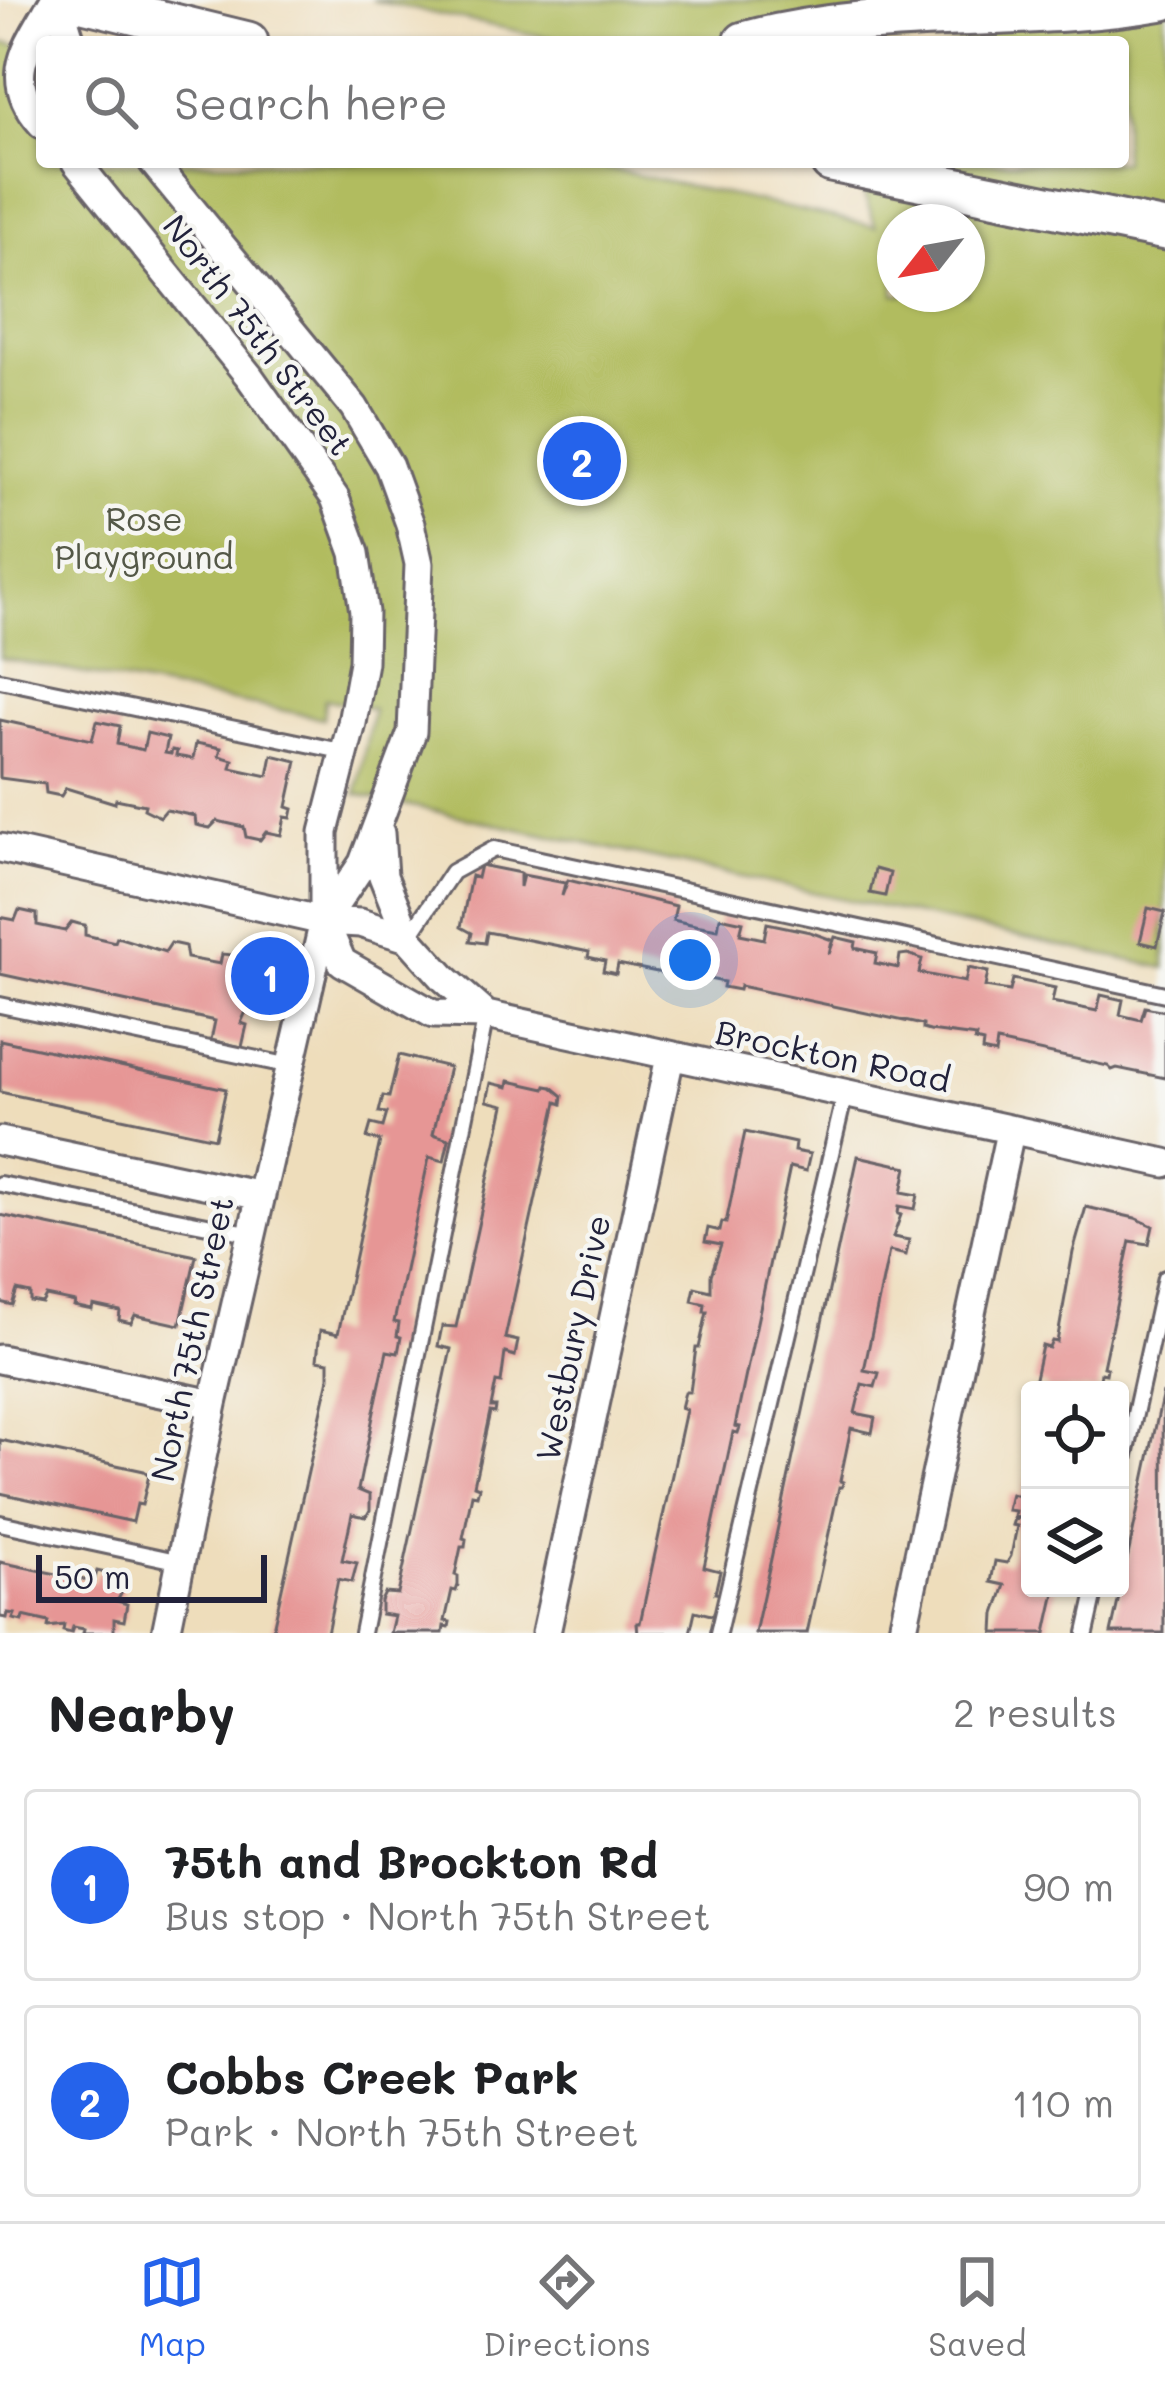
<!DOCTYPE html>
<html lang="en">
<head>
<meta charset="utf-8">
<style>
	body { margin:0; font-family:Mali,sans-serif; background:#f2f2f2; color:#202124 }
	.controls { position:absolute; right:36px; bottom:36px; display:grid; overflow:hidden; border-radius:12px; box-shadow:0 3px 9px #0004 }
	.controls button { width:108px; height:108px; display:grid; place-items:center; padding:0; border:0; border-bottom:3px solid #e0e0e0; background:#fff; color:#202124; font:60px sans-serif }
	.compass { position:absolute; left:877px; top:204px; width:108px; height:108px; border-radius:50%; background:#fff; box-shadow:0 3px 9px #0004; rotate:239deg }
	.scale { position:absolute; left:36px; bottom:30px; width:231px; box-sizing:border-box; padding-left:12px; border:6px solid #22223b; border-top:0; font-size:33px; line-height:42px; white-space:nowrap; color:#22223b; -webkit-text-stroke:9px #f6f6f2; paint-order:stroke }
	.you { position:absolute; left:690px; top:960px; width:42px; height:42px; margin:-30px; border:9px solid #fff; border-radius:50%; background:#1a73e8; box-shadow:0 0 0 18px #1a73e833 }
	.badge { display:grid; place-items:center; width:78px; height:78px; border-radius:50%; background:#2563eb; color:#fff; font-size:39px; font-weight:700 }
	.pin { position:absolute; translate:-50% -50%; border:6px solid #fff; box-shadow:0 3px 12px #0006 }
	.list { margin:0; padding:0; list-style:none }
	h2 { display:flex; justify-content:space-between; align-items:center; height:156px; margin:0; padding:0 48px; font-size:51px }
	h2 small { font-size:39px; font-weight:400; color:#757577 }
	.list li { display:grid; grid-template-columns:78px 1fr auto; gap:36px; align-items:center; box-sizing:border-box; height:192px; margin:0 24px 24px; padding:0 24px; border:3px solid #e0e0e0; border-radius:12px }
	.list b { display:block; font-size:45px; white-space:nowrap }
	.list p { margin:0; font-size:39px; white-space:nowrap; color:#757577 }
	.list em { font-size:39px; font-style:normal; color:#757577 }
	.icon { flex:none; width:66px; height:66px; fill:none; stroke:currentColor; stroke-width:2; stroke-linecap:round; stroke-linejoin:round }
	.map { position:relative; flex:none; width:1165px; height:1633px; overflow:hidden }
	.search { position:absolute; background:#fff; box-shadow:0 3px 9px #0004; left:36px; right:36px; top:36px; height:132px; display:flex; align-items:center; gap:30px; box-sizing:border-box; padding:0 42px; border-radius:12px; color:#757577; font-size:45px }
	.sheet { height:588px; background:#fff }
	nav { display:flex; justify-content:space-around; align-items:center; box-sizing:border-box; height:168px; border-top:3px solid #e0e0e0; background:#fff; font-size:33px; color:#757577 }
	nav a { display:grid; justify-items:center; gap:6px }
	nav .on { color:#2563eb }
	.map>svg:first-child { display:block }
</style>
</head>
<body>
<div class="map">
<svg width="1165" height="1633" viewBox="0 0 1165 1633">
	<rect width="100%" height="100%" fill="#f6f6f2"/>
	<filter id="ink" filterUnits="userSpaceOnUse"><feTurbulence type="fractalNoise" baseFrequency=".00833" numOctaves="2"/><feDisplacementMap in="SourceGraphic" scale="24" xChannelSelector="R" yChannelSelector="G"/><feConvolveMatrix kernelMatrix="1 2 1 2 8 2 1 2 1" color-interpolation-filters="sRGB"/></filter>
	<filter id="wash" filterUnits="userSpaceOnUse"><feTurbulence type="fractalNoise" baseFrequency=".004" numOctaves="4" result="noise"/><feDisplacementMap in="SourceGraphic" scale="48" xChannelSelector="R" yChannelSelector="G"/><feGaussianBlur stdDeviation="2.7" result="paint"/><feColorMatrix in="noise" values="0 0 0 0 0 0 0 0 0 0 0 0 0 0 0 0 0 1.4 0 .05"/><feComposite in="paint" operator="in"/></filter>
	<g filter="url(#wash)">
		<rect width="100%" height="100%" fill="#edb"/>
		<path fill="#b1bc5e" stroke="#6a6f4c" stroke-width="3" fill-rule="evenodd" d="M371,0H1165V968L356,794L373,709L325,699L323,718L0,658V42L42,50V162H577L876,227L859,181L867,162H1123V42H569ZM895,222H967V294H895Z"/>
		<g id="blocks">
			<path fill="#e69695" d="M0,720L92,740L97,721L120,726L117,744L143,750L147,733L168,738L165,753L171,754L172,750L177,751L176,756L193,759L196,743L221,748L219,756L233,760L231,768L268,776L272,755L297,761L287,807L293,809L291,818L285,817L281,835L266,832L260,840L246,837L244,827L217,821L210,828L196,825L195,816L166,810L160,817L144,809L145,805L116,799L115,803L66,788L61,796L46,793L45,784L0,778Z
				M480,865L520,873V887L523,875L565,883L562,896L568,880L676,906L673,920L695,925L718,929L720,917L743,922L740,934L764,939L767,923L810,932L832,940L829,954L835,937L856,942L855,948L877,953L875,963L898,968L900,955L908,954L922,959L919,973L965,982L968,968L988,972L985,987L1010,991L1013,979L1055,988L1052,1002L1097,1011L1101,995L1123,1000L1120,1015L1141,1020L1145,1007L1165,1011V1078L1117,1068L1112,1070L1108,1066L997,1042L995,1054L982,1051L983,1043L975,1041L976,1037L930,1031L923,1029V1025L740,986L739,990L723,987L724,982L663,970L662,973L618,964L616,974L603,971L605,961L588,957L589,952L529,940L487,932L485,943L470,941L472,933L461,927L471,876L477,878Z
				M875,869L890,873L885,896L870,893Z
				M1148,908L1165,912L1157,946L1140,942Z
				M19,910L37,914V925L65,931L72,922L79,924L85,925V935L115,942L117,937L165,952L171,943L185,946L187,958L220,964L222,954L255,957L250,988L254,989L253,997L247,996V1009L241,1023L247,1025L242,1047L211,1040L215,1021L0,974V917L15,920Z
				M0,1040L226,1089L215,1138L0,1092Z
				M399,1055L449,1067L433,1134L449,1139L444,1161L429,1157L394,1322L399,1323L397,1336L401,1337L398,1353L387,1351L376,1402L358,1490L370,1495V1510L366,1517L352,1514L342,1560L357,1563L352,1582L338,1579L327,1633H272L329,1378V1362L317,1360L320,1330L338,1334L380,1141L367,1138L371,1124L383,1127L387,1113L379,1112L383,1096L389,1097Z
				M509,1081L545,1089L546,1086L552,1087L563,1096L562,1104L557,1102L505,1338L518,1341L515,1356L505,1353L501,1383L496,1382L491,1407H496L495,1413L490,1412L474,1485L479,1487L477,1495L472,1494L463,1538L466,1539L465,1547H461L455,1575L458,1576V1585L456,1591L452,1590L445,1621L450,1622L449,1627L444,1626L443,1633H390L394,1616L381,1614V1601L385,1593L398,1594L451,1349L438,1346L442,1326L456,1327L504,1105L487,1101L491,1083L508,1087Z
				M745,1132L795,1143L794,1151L810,1154L806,1171L790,1167L735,1426L740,1427L738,1433L733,1432L704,1567L720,1571L715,1593L721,1594L715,1616L695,1611L690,1633H638L637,1623H640L686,1410L681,1408L685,1392H690L696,1348H699L707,1312H704L705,1304L692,1301L695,1287L711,1291V1275L721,1245L705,1242L708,1228L720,1231L722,1222L726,1223Z
				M858,1156L907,1167L902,1192L918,1195L915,1209L899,1206L898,1214L901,1215L893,1237L909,1240L906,1255L889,1251L864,1370L879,1373L875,1387L862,1384L855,1413L875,1417L872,1433L851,1428L840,1481L843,1482L842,1487H839L807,1633H755Z
				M1086,1207L1135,1218L1153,1226L1149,1244L1130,1241L1103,1367L1107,1368L1106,1374L1101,1373L1098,1390H1046L1047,1386L1034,1383L1042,1346L1049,1348L1052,1341L1057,1342L1073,1252Z
				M0,1215L196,1256L180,1325L135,1315L131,1323L119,1320L120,1311L93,1305L92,1310L74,1306L75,1302L46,1296L42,1303L30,1301V1293L17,1290L12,1305L0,1302Z
				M1163,1392L1164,1633H1111L1121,1588Z
				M0,1440L144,1471L149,1475L142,1505L137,1504L133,1522L0,1493Z
				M1028,1475L1030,1588H1056L1049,1619L1046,1633H994L995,1614L1005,1585L991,1582L995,1561L1007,1563L1011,1556L1017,1526L1012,1525L1014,1519L1019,1518L1014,1517L1015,1511L1007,1510L1011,1494L1023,1497Z
				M0,1562L94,1582L97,1571L123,1577L125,1587L117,1601L127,1604L124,1621L114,1619V1633H83L84,1629L73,1627L71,1633L63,1631L64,1625L48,1627L49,1622L23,1616L22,1621L13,1619L15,1614L8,1613L7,1618L0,1617Z"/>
		</g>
	</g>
	<g filter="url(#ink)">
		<use href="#blocks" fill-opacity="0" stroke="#696368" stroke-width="3"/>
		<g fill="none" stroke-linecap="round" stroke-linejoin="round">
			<g stroke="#696368" stroke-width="20">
				<path id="lane" d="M0,680L346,752
					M408,938L452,872L494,849L1165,994
					M0,1005L291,1066
					M0,1184L253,1234
					M1120,1482L1165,1278
					M0,1523L181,1562
					M362,1633L486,1015
					M718,1633L845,1094
					M1086,1633L1096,1588"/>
			</g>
			<g stroke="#696368" stroke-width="33">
				<path id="street" d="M58,0L71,42
					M42,124C0,77 28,46 54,0
					M76,162L249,376L335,498L355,553L364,612L363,662L352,723L324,832V921L213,1404L166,1633
					M153,162L354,407L389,466L410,524L419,564L412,732L363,863L324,921
					M380,833L383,876L408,938
					M0,848L324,921L360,923L408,938L444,978L486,1015
					M324,921L342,962L433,1014L486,1015L1165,1163
					M0,1141L261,1196
					M0,1359L213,1404
					M546,1633L670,1057
					M902,1633L1010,1132"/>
			</g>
			<g stroke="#696368" stroke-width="45">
				<path id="secondary" d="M75,0L248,42
					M744,42C881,5 1024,24 1163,0
					M831,162L1165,230"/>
			</g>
			<use href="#lane" stroke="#fff" stroke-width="14"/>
			<use href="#street" stroke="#fff" stroke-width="27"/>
			<use href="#secondary" stroke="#fff" stroke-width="39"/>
		</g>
	</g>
	<g text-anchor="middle" stroke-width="9" stroke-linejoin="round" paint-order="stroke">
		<g font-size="33" fill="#22223b" stroke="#f6f6f2">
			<text transform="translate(258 335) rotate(53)" y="12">North 75th Street</text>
			<text transform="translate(833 1056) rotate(12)" y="12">Brockton Road</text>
			<text transform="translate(573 1338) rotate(-78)" y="12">Westbury Drive</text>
			<text transform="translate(192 1339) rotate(-78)" y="12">North 75th Street</text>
		</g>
		<g font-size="33" fill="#545847" stroke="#f6f6f2">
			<text x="144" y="531">Rose<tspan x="144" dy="38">Playground</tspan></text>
		</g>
	</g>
</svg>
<div class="controls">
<button><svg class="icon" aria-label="locate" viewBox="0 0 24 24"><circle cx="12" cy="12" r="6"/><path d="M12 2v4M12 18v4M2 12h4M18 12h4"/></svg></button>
<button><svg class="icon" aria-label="layers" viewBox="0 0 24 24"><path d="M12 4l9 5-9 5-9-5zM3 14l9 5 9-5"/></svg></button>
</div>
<svg class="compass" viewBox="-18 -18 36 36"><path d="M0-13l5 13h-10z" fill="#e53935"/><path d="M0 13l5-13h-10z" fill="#757577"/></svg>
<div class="scale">50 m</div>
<div class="you"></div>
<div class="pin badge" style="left:270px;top:976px">1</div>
<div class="pin badge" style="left:582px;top:461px">2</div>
<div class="search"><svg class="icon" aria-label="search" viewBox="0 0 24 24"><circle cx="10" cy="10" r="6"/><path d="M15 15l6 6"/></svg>Search here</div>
</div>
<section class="sheet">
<h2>Nearby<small>2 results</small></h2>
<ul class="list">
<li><span class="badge">1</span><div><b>75th and Brockton Rd</b><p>Bus stop · North 75th Street</p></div><em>90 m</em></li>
<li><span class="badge">2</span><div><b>Cobbs Creek Park</b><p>Park · North 75th Street</p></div><em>110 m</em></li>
</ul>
</section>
<nav>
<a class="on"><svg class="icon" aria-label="map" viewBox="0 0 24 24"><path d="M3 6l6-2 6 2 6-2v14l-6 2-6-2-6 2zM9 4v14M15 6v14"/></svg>Map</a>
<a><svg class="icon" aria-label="directions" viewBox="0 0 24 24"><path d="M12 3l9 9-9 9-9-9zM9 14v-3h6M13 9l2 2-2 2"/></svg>Directions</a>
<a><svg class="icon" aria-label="saved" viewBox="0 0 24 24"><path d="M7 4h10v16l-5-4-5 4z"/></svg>Saved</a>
</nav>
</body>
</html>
